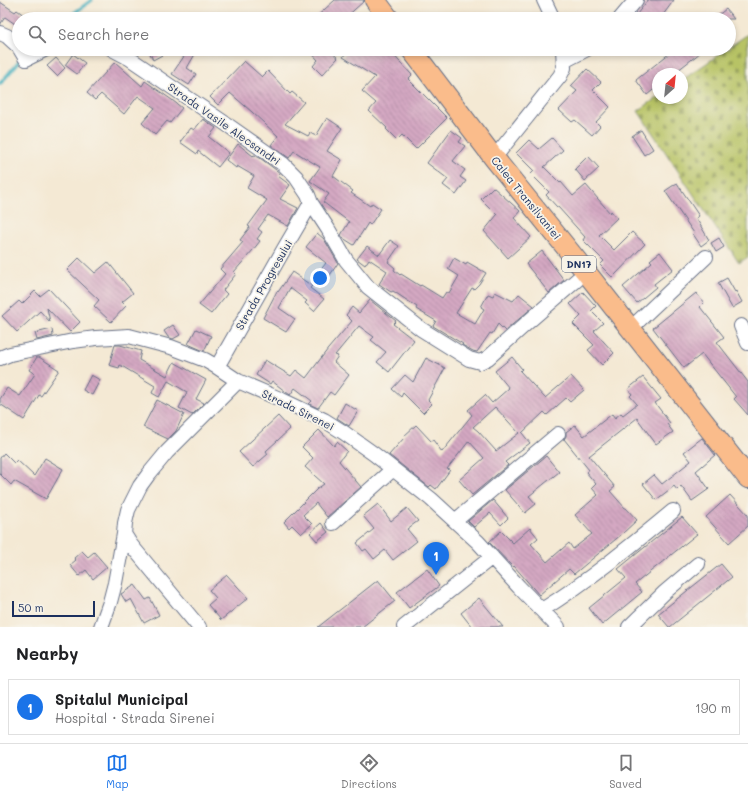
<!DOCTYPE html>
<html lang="en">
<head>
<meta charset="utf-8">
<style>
	body { margin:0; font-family:Mali,sans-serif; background:#f6f6f6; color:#202124 }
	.compass { position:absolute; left:652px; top:68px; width:36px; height:36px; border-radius:50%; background:#fff; box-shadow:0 2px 6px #0003; rotate:27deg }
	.scale { position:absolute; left:12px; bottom:10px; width:83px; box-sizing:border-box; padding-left:4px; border:2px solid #1b2f5e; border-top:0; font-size:11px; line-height:14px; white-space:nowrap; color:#1b2f5e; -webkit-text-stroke:3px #f7f3e8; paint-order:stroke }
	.you { position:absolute; left:320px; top:278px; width:14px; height:14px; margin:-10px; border:3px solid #fff; border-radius:50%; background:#1a73e8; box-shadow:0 0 0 6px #1a73e833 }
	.badge { display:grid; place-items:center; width:26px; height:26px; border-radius:50%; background:#1a73e8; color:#fff; font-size:13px; font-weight:700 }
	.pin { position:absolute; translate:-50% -33px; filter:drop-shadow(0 1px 2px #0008) }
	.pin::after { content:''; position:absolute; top:21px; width:14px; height:12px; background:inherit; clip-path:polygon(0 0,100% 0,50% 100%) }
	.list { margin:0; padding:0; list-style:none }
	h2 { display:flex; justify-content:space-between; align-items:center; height:52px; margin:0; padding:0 16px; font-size:17px }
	h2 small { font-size:13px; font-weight:400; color:#757577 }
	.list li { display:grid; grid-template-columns:26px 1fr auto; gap:12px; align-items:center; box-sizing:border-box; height:56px; margin:0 8px 8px; padding:0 8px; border:1px solid #e0e0e0; border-radius:0px }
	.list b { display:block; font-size:15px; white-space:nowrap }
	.list p { margin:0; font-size:13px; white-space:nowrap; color:#757577 }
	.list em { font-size:13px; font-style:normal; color:#757577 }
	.icon { flex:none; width:22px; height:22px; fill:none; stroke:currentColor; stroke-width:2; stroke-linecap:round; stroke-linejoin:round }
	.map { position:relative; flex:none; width:748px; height:627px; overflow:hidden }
	.search { position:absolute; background:#fff; box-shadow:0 2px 6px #0003; left:12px; right:12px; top:12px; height:44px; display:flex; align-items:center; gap:10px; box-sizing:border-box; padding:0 14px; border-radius:22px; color:#757577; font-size:15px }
	.sheet { height:116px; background:#fff }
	nav { display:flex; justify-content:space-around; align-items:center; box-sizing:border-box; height:56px; border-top:1px solid #e0e0e0; background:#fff; font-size:11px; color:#757577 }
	nav a { display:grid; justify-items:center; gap:2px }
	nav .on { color:#1a73e8 }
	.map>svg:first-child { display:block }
</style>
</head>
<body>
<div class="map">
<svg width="748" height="627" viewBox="0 0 748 627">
	<defs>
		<pattern id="cemetery-stones" width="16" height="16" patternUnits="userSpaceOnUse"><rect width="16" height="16" fill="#b7c365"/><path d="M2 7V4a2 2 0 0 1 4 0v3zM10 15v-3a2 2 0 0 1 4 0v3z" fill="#949f56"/></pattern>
		<pattern id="building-back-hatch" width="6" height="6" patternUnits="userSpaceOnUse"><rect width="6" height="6" fill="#d4a8c2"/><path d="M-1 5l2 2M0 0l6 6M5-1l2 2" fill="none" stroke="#ab89a1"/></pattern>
	</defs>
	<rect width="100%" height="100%" fill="#f7f3e8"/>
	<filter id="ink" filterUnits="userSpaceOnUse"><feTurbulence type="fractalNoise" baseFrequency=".025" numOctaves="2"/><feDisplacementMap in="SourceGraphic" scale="8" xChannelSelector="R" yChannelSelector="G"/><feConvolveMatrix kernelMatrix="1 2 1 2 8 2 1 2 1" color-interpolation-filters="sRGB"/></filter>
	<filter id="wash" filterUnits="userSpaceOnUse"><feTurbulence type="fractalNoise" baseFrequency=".012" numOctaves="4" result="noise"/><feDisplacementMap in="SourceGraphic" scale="16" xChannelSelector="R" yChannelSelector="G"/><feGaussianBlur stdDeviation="0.9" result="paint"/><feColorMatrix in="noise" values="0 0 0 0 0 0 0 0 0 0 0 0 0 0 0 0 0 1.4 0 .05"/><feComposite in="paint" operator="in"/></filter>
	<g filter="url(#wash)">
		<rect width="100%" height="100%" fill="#f4e9d4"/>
		<path fill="url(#cemetery-stones)" stroke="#697962" d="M748,34V257L739,263L638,111L658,97V98H682V80L727,49H729V47Z"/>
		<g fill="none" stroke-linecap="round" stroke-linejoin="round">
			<path stroke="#43b0bf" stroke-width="3.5" d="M66,19L92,0
				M0,84L21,59"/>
		</g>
		<g id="blocks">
			<path fill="url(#building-back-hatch)" fill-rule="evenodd" d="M335,0H364V1L344,19H314Z
				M648,0H674L660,19H633Z
				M0,2L15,12L17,10L25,16L23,19H19V24L18,26L5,17L0,25Z
				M726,9L734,19H713Z
				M148,49H173L153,60Z
				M189,49H198L187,68L196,74L189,85L172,74Z
				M308,49H328L338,58L322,75L313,66L318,60Z
				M348,49H388L412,75L408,79L447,118L416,149L402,135L397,140L386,129L387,128L369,111L376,103L362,91L375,77L343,57Z
				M675,49H705L673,74H658V86L647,95L636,80Z
				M73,54L85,63L77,74L65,65Z
				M56,58L65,68L57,76L47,66Z
				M244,61L262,77L268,71L290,94L292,92L304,102L285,124L308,136L310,133L316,136L327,118L342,128L327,151L342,160L333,176L353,191L351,193L370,206L372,203L381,209L370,225L368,223L354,245L343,238L341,235L349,222L323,202L329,194L310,181L320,167L294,151L289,158L271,145L278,136L252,112L230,93L218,105L210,97Z
				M115,62L142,86L145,81L172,100L182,108L170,123L167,121L155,135L142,123L155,108L138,96L124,114L101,94L95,100L87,93Z
				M587,69L601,82L593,90L610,107L596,122L600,126L592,135L575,120L572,122L559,110L577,91L571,86Z
				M203,119L216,128L209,137L229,153L218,167L198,151L197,154L180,142L191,128L194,130Z
				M451,130L462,138L459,142L465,146L453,161L465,170L460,177L466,181L456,195L443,185L448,179L427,163Z
				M641,130L653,149L644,155L632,136Z
				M552,138L563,150L544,167L560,183L561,182L573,196L586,185L610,213L611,211L617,218L599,235L614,250L632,232L645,244L614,276H613L612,277L600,265L604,261L583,240L585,237L558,207H557L546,195L549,192L531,174L534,171L516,153L529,140L539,149Z
				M238,144L253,156L254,155L260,158L280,173L278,176L290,185L280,199L298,208L288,226L268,215L258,229L262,232L257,239L260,241L253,250L234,272L236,274L223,290L227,294L211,314L199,305L225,274L220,269L243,242L240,240L250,227L248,226L267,200L247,188L254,176L237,166L236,168L226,160Z
				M588,156L599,168L585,181L575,169Z
				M677,183L699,216L696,218L709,240L701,246L693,234L694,233L665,191Z
				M493,187L520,211L514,218L531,237L508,258L484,231L497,215L481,199Z
				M317,233L324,239L338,263L328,278L319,272L326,263L306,247Z
				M719,238L724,247L716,252L711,243Z
				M390,240L399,246L388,262L395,268L394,270L400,275L401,274L420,286L421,285L442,298L446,292L449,293L459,276L448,269L454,258L466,265L467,262L486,273L479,284L474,289L472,288L456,313L475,324L484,309L481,307L488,294L493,296L495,292L513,301L519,294L534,306L505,331L498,324L492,334L490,333L477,352L473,351L462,345L463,344L433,326L436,321L416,309L417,307L393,291L391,292L379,284L387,271L369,259L365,265L357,259L367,246L379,255Z
				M542,251L564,280L549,293L526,264Z
				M660,252L673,269L654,284L656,287L637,303L623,287L652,262L650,260Z
				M79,258L95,273L108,262L133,293L122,302L126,306L111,322L94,306L99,300L67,270Z
				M292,272L312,286L310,288L324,299L314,311L305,303L307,301L290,288L279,308L295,319L286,332L263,318L277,291L278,292Z
				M727,278L735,292L736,291L742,302L732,308L718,283Z
				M49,289L80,322L70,332L47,308L50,322L40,311L17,332L2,316L19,301L22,304L35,291L40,296Z
				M583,292L596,306L591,311L603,323L594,331L614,353L602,365L588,350L594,345L573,324L581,316L570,304Z
				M696,293L704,303L700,307L724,337L717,342L748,382V415L734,399L736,397L702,354L684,368L653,328Z
				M370,300L396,321L393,324L414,340L389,372L377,362L386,352L371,340L374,337L359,326L335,355L338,356L334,362L349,375L334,395L330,392L318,408L309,404L312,401L295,388L290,395L272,381L270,384L256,375L265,360L291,376L296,370L306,378L328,349L352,321L346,315L352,307L359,313Z
				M173,325L180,335L173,339L168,337L164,331Z
				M52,329L53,336L37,340L35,333Z
				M196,329L211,336L204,351L188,344Z
				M115,345H120L141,351L139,360L167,376L174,362L206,380L196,399L204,403L192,415L179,408L187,392L168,381L159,397L152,393L155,386L120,365L119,368L109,365Z
				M37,357H39L59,370L41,396L39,395L24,420L0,404V399L7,388L20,396L35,374L29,370Z
				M512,357L522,369L520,371L545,398L571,376L584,390L570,402L566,398L547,415L544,412L522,433L530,443L505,462L508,465L472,495L459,480L484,458L469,441L447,469L450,470L436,489L431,485L429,487L389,455L404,438L403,437L416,425L431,441L433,440L442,452L472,415L468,410L485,395L492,403L509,388L495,371ZM495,407L519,433L496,451L478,431L473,427Z
				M426,358L445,368L428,400L432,404L423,413L403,393L401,397L392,389L405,375L413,382Z
				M91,375L100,380L92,395L83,390Z
				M643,377L661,399L655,403L670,423L667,424L673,432L656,444L637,418L589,456L615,487L610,491L625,508H626L637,520L622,534L574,574L569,569L539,595L514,566L513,567L489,542L501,531L513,543L530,528L538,538L531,544L547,562L569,543L573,549L592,534L575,515L598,495L592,488L596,484L586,472L589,470L564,439L566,436V432L575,425L584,436L612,414L615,418L621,413L623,415L637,404L630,396L632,394L628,389Z
				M157,400L184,414L176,431L168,439L143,427Z
				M345,403L358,411L349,426L337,418Z
				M278,416L290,429L266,451L268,454L253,467L239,452Z
				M319,430L334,446L337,442L347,451L339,461L361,487L327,517L316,503L303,515L312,524L301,534L292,525L289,528L284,522L317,489L324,484L305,467L313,458L302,447Z
				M702,438L715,455L696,471L709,489L692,501L681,486L677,490L674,486L656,500L643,484L654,475L662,484L691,461L684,452Z
				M4,453L14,463L17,460L34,476L45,458L63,469L46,499L14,481L11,485L0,474V458Z
				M546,456L559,472L529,496L536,504L525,513L505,490Z
				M730,495L748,515V526L729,543L706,517Z
				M493,500L508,518L501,525L490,513L474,527L468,521Z
				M378,504L391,521L407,508L418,521L407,529L417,541L393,560L385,550L374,559L366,549L363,551L357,543L374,529L363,516Z
				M682,517L697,534L635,584L642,592L602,625L589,608L626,578L618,569Z
				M321,523L328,532L317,541L310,533Z
				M82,551L88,557L94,552L107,567L93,579L86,570L79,576L70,565L76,560L74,558Z
				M721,564L732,577L670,627H669L658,614Z
				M427,569L439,586L409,608L397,592Z
				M227,575L248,598L221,620L208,605L216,598L209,590Z
				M378,580L395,601L362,627H318Z
				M135,585L146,600L150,598L159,615L144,623L131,599L126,602L121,594Z
				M479,598L503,627H472L461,613Z"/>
		</g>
	</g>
	<g filter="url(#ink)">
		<use href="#blocks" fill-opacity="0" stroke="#677087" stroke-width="1"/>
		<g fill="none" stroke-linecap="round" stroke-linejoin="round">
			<g stroke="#677087" stroke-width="16">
				<path id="minor" d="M544,0L553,19
					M620,19L636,0
					M0,33L7,36L19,47
					M20,49L26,59L46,49
					M112,49L129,58L229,126L283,164L296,177L308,195L311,203L328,229L346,260L368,287L421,329L469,359L480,362L488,358L528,322L586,272
					M564,61L587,49
					M494,158L560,76L564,68L563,49
					M741,326L748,343
					M630,329L706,257
					M0,358L10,354L73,341L96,338L129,336L171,347L205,360L217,367L238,381L282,400L324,420L343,432L374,454L431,499L478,542L519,587L558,627
					M217,367L284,249L311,203
					M455,521L558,434
					M333,523L393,469
					M124,534L131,545L199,627
					M542,610C588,581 631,546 673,511
					M101,627L110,602L115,583L124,534L125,523L128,510L140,486L148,475L167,452L238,381
					M404,627L492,557
					M629,627L665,592L698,564"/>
			</g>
			<g stroke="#677087" stroke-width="22">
				<path id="highway" d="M375,0L389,19
					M411,49L494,158L586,272L748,478"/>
			</g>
			<use href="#minor" stroke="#fff" stroke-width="14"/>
			<use href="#highway" stroke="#fabc8b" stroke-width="20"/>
		</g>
	</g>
	<g text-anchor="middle" stroke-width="3.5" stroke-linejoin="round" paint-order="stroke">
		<rect fill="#f7f3e8" stroke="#5d6a87" stroke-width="1" x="562" y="256" width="34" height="16" rx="3"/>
		<g font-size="10" font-weight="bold" fill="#1b2f5e">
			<text x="579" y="268">DN17</text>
		</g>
		<g font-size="11" fill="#1b2f5e" stroke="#f7f3e8">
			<text transform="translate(224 124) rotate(35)" y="4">Strada Vasile Alecsandri</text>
			<text transform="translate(526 198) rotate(51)" y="4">Calea Transilvaniei</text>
			<text transform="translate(264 285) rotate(-60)" y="4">Strada Progresului</text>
			<text transform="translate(298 410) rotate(26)" y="4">Strada Sirenei</text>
		</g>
	</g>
</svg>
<svg class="compass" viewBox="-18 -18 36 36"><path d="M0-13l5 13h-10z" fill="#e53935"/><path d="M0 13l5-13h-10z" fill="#757577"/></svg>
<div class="scale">50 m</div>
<div class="you"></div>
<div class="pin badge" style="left:436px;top:575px">1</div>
<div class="search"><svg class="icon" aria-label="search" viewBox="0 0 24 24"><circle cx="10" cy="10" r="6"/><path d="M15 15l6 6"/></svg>Search here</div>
</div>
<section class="sheet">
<h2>Nearby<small></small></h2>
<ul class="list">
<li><span class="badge">1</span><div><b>Spitalul Municipal</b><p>Hospital · Strada Sirenei</p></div><em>190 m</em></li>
</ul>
</section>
<nav>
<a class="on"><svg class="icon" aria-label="map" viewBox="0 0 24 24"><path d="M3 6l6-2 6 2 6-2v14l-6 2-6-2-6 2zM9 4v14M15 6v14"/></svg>Map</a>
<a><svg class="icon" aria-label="directions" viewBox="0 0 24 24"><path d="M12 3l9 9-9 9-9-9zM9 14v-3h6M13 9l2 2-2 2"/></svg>Directions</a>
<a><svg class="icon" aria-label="saved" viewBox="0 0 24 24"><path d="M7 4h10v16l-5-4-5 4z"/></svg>Saved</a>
</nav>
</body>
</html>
